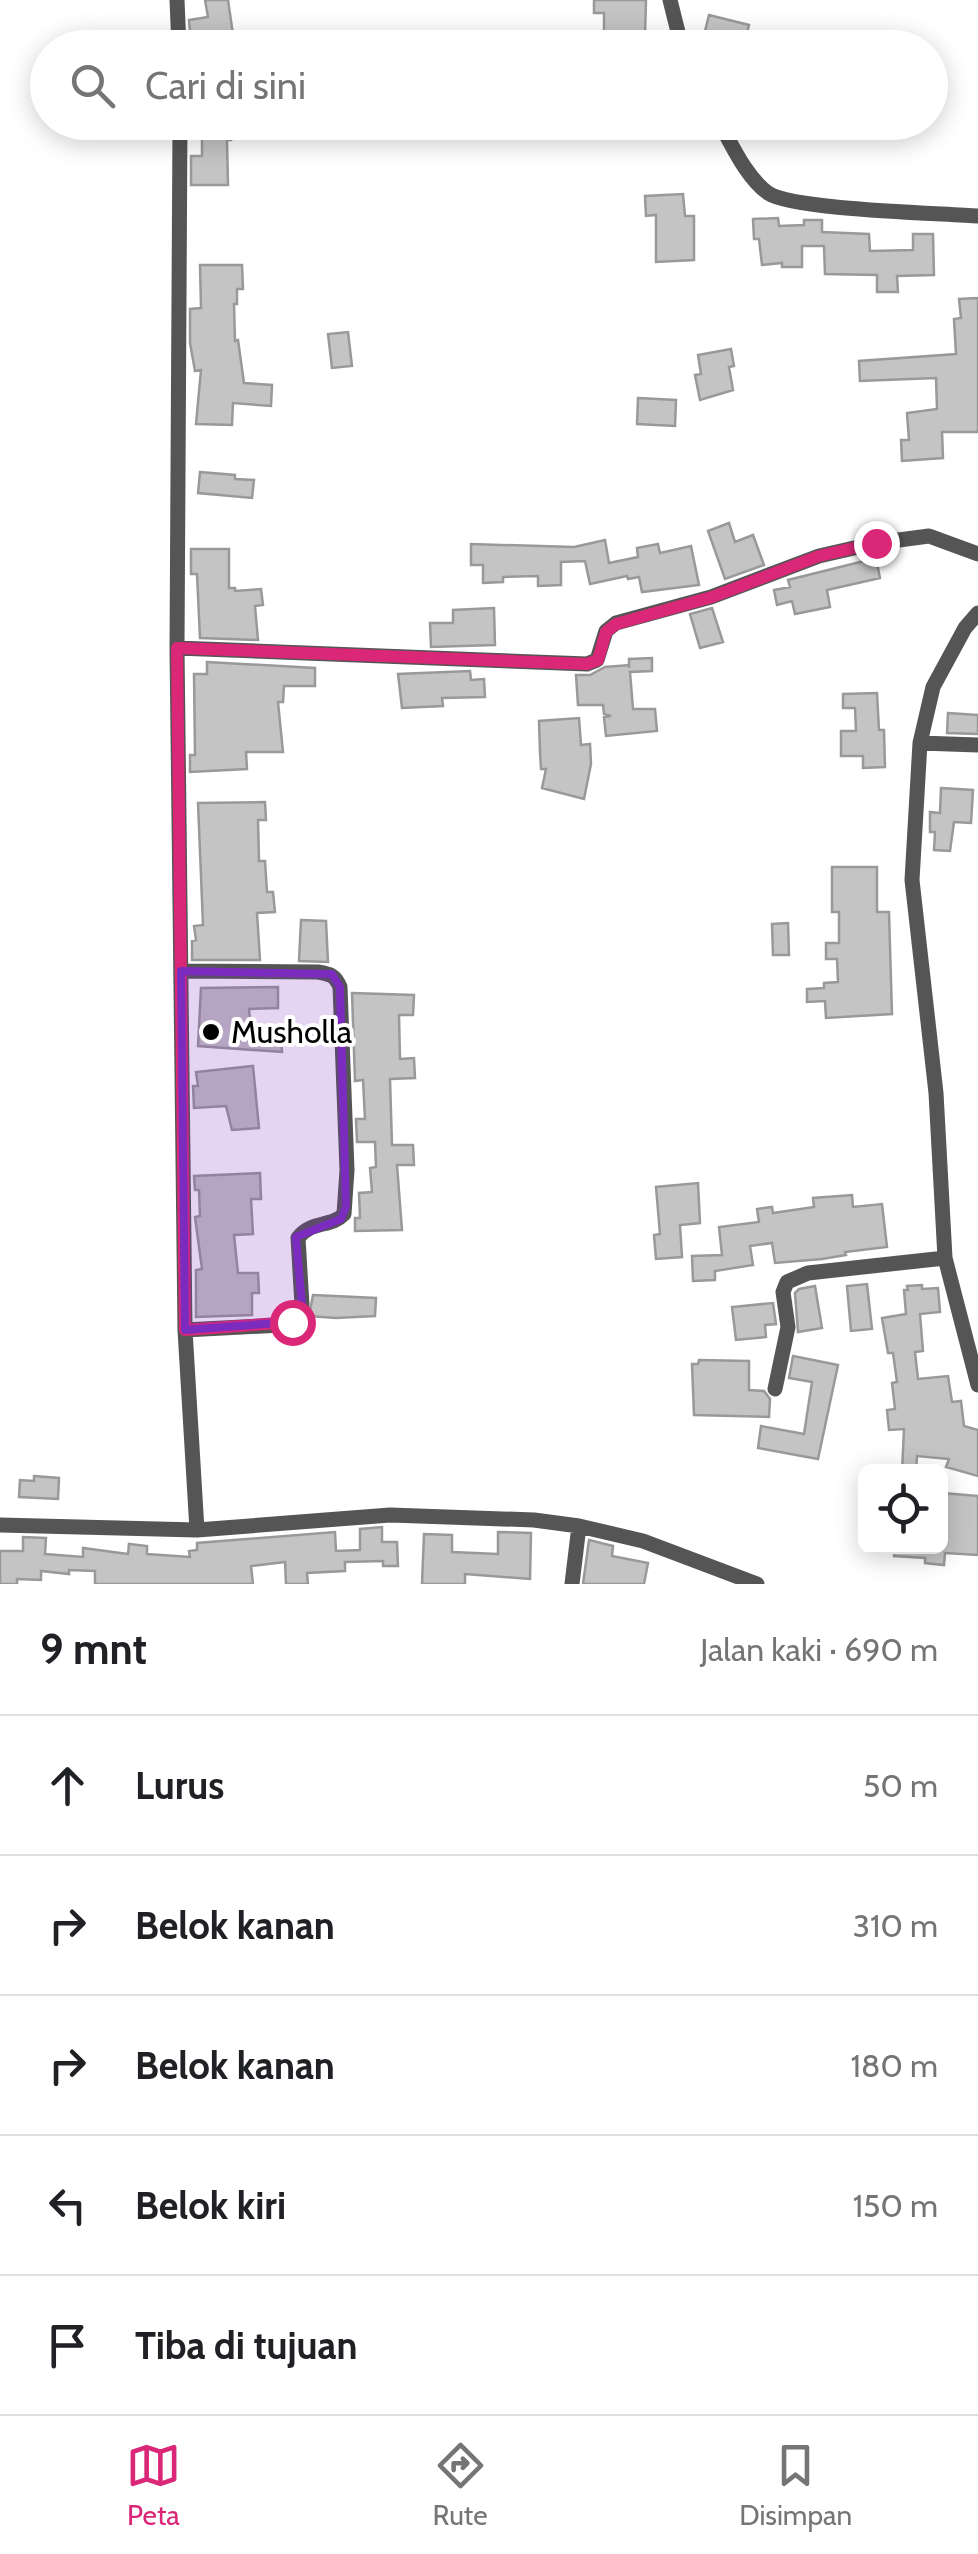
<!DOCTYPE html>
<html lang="id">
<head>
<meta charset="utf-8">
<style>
	body { margin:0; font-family:Cabin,sans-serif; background:#f6f6f6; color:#202124 }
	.controls { position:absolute; right:30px; bottom:30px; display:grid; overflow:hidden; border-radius:15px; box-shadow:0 5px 25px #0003 }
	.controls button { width:90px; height:90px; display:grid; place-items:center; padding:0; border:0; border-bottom:2px solid #e0e0e0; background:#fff; color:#202124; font:50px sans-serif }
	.stop { position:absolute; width:30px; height:30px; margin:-22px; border:8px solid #db2777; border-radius:50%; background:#fff }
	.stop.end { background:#db2777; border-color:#fff; box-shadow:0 2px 10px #0008 }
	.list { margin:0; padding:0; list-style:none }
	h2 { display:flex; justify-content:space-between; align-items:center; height:130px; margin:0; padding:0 40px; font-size:42px }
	h2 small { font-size:32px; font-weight:400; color:#757577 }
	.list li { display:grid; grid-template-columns:65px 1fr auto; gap:30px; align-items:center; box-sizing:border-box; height:140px; padding:0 40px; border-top:2px solid #e0e0e0 }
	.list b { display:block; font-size:38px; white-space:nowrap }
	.list em { font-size:32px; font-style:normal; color:#757577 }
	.icon { flex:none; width:55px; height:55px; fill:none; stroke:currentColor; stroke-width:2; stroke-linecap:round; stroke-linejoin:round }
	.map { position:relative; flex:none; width:978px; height:1584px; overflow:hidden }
	.search { position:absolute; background:#fff; box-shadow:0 5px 25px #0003; left:30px; right:30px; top:30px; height:110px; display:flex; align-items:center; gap:25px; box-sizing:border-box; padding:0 35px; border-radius:55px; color:#757577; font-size:38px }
	.sheet { height:830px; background:#fff }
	nav { display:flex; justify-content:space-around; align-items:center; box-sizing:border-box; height:140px; border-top:2px solid #e0e0e0; background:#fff; font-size:28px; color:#757577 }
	nav a { display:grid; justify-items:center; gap:5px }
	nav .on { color:#db2777 }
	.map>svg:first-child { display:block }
</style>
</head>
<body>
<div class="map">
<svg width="978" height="1584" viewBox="0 0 978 1584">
	<rect width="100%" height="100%" fill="#fff"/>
	<path fill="#c4c4c4" stroke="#999" stroke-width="2.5" d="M205,0H228L235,48H211V41L191,43L189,20L208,17Z
		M594,0H646L645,36H651V48H612V34L604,33V13H594Z
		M709,15L749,25L744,45L704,35Z
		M202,122H230L231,140H227L228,185H191V156H202Z
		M534,122L535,130L488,138L486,123Z
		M683,194L685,216H694V260L656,262V215L646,216L645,196Z
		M778,218L779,226L804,225V220H822V232L869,234L870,251L913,250V234H933L934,275L897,276L898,292H877V275L825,274L824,246H802V267H782V263L762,265L759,239H754L753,219Z
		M200,265H242L243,289H237V304H234L235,341L238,340L244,383L272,385L271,406L233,403L232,425L196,424L201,370L195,371L190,343V309L201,308Z
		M978,298V432H942L943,458L902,461L901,440H909L907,413L937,409L936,378L860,381L859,361L956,354L954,319L961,318L959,299Z
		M348,332L352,366L332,368L328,334Z
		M731,349L734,366L729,367L733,390L700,400L695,375L701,374L698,355Z
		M638,398L676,400L675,426L637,424Z
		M200,472L235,475V479L254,480L252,498L198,493Z
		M729,523L735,542L753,535L764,565L725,579L708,531Z
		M605,540L609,563L638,557L637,548L658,544L660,553L691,546L699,585L642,592L639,577L628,579L627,576L590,584L585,561L561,562V585L538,586V576L503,577V582L483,583V565H471V544L574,547Z
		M191,549H229V588H235V591L261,589L263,605L255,606L258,640L200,638L197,574H191Z
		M876,558L880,578L827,590L830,607L795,614L792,601L777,605L774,590L790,587L788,580Z
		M494,608L495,645L431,647L430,623H453V610Z
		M712,608L723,642L700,648L690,614Z
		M652,658V671L630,672L633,709H655L657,731L606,736L604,717L611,716L604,714L603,705H578L576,675H590L605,667L629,665V668V659Z
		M207,662L315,668V686H284L283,702H278L283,752H246L247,769L190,772V755H195L194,674H207Z
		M470,671L471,680L484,679L485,697L442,698L443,706L402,708L398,674Z
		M877,693L879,730H884L885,767L863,768V756H841V731H856L855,708H843V694Z
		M948,713L978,715V734L947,733Z
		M579,718L581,745L590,744L591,764L584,799L542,788L546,769H541L540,752L539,721Z
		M941,788L973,790L971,823L954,822L950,851L934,850L935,832H930V812L940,813Z
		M265,802L266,820H258L259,861H265L267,892H273L275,912L257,913L260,960H192V941L196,940L194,926L203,925L198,803Z
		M832,867H877V912H889L892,1014L826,1018L825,1001L807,1002V989L824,988V983L838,982L837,959H826V943H839V912H832Z
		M301,920L326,921L328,962L299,961Z
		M788,923L789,955H773L772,924Z
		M278,987V1008L249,1009L252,1041L281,1038L282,1052L198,1046L201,988Z
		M352,993L414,995L413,1015H399L400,1059L414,1058L415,1078L390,1079L392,1145H413L414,1165H397L402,1230L355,1231V1218H360L359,1193L372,1192L370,1168L376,1167L375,1142H357L356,1119H365L363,1080L355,1081Z
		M253,1066L259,1128L232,1130L226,1106L194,1108L193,1086H198L196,1072Z
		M260,1173L261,1199H251L253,1234L234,1235L238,1273H258L259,1293H252V1315L196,1317V1270L202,1269L195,1217L200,1216L199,1190H195L194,1176Z
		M698,1183L700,1223L680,1225L682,1257L656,1259L654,1235L660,1234L656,1187Z
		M852,1195L853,1207L882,1204L887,1247L845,1252L846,1255L822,1259L775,1263L772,1243L750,1246L753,1265L715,1271V1280L693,1281L692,1256L722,1255L719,1227L759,1222L757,1209L772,1207L773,1213L814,1207L813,1198Z
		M867,1284L872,1329L851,1331L847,1286Z
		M922,1285V1289L938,1288L940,1312L920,1314L923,1351L915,1352L918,1379L948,1376L952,1402L961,1401L964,1426L978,1430V1476L946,1467L949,1459L917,1456L916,1472H902L904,1429L889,1430L887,1410L895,1409L892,1383L897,1382L893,1353H888L882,1318L906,1314L904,1290H908L907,1286Z
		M815,1286L822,1328L798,1332L795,1293L799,1289Z
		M313,1295L376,1298L375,1316L336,1318L309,1316Z
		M773,1303L776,1324L765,1325L766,1337L736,1340L732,1307Z
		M793,1356L838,1365L818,1459L758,1448L761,1426L804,1434L812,1382L789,1378Z
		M699,1360L749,1361V1390L764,1391L770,1399L769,1417L694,1415L692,1364H698Z
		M34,1476L59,1478L58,1499L19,1497L20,1480L34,1481Z
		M943,1493L978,1496V1555L945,1553L944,1565L925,1563V1558L894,1556L895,1546H940Z
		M382,1527V1542H397L398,1566H383V1561L345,1562V1571L307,1573L308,1584H286L285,1562L251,1566L253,1584H95V1571L69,1570V1574L41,1571V1580L17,1579V1584H0V1551H23V1537L46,1538L45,1554L83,1557V1548L128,1554L129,1544L147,1546V1554L190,1557L189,1551L197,1550V1543L335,1532L336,1551L360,1550V1529Z
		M498,1532L531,1533L530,1579L465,1574V1584H422L424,1534L452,1535V1552L498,1554Z
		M589,1540L613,1546L612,1556L648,1563L644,1584H583Z"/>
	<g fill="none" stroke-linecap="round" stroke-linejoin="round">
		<path stroke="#555" stroke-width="15" d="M177,0L179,48
			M670,0L682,48
			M180,122L177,648L185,1330L197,1530
			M719,122C732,145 746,177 768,193C793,210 940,213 978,216
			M978,613L965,628L933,687L920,743L912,880L936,1093L945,1258L978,1385
			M177,648L587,664L597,660L606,631L616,623L711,597L819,556L876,543L929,536L978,554
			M920,743L978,745
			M181,971L318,972C330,974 335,975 340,987L347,1170L344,1214C331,1228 311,1220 298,1238L302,1305L296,1318L282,1325L185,1330
			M775,1389L788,1327L783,1292L787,1282L808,1273L945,1258
			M0,1525L197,1530L390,1515L534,1520L579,1526L643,1541L757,1584
			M572,1584L579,1526"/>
	</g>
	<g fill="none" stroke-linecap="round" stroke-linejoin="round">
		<path stroke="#db2777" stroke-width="12" d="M292,1322L185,1330L177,648L587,664L598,660L606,632L616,624L712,597L819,556L876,543"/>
	</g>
	<path fill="#7b2cbf" fill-opacity="0.2" stroke="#7b2cbf" stroke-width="8" stroke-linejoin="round" d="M181,971L332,974L340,987L346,1207L341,1219L296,1237L302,1305L292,1322L185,1330Z"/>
	<circle fill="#000" stroke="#fff" stroke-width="4" cx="211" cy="1032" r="10"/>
	<g text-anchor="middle" stroke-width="8" stroke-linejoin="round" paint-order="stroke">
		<g font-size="32" fill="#000" stroke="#fff" text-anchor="start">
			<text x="231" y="1043">Musholla</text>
		</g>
	</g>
</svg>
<div class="controls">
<button><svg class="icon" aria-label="locate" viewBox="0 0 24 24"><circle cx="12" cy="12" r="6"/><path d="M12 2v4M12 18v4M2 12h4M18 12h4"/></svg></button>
</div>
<div class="stop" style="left:292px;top:1322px"></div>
<div class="stop end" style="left:876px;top:543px"></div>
<div class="search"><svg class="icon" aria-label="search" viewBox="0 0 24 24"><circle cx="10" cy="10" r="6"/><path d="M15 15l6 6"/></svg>Cari di sini</div>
</div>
<section class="sheet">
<h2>9 mnt<small>Jalan kaki · 690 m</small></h2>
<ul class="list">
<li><svg class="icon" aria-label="ahead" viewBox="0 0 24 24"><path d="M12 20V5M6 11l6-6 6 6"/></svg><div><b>Lurus</b></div><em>50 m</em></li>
<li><svg class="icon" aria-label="right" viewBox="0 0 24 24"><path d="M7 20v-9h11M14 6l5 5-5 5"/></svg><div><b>Belok kanan</b></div><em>310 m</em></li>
<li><svg class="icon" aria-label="right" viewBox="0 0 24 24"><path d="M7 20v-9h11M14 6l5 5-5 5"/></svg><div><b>Belok kanan</b></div><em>180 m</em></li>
<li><svg class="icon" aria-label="left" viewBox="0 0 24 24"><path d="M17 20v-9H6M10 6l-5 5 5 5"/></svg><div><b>Belok kiri</b></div><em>150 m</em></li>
<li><svg class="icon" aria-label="arrive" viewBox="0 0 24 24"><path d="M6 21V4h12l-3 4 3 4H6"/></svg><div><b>Tiba di tujuan</b></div></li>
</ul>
</section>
<nav>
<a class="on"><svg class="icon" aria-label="map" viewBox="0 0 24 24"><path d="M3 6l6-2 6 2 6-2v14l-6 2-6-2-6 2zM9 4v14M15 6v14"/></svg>Peta</a>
<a><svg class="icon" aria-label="directions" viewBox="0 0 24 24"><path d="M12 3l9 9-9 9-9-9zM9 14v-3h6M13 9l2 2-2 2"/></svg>Rute</a>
<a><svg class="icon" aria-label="saved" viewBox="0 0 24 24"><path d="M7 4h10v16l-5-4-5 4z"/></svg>Disimpan</a>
</nav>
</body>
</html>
